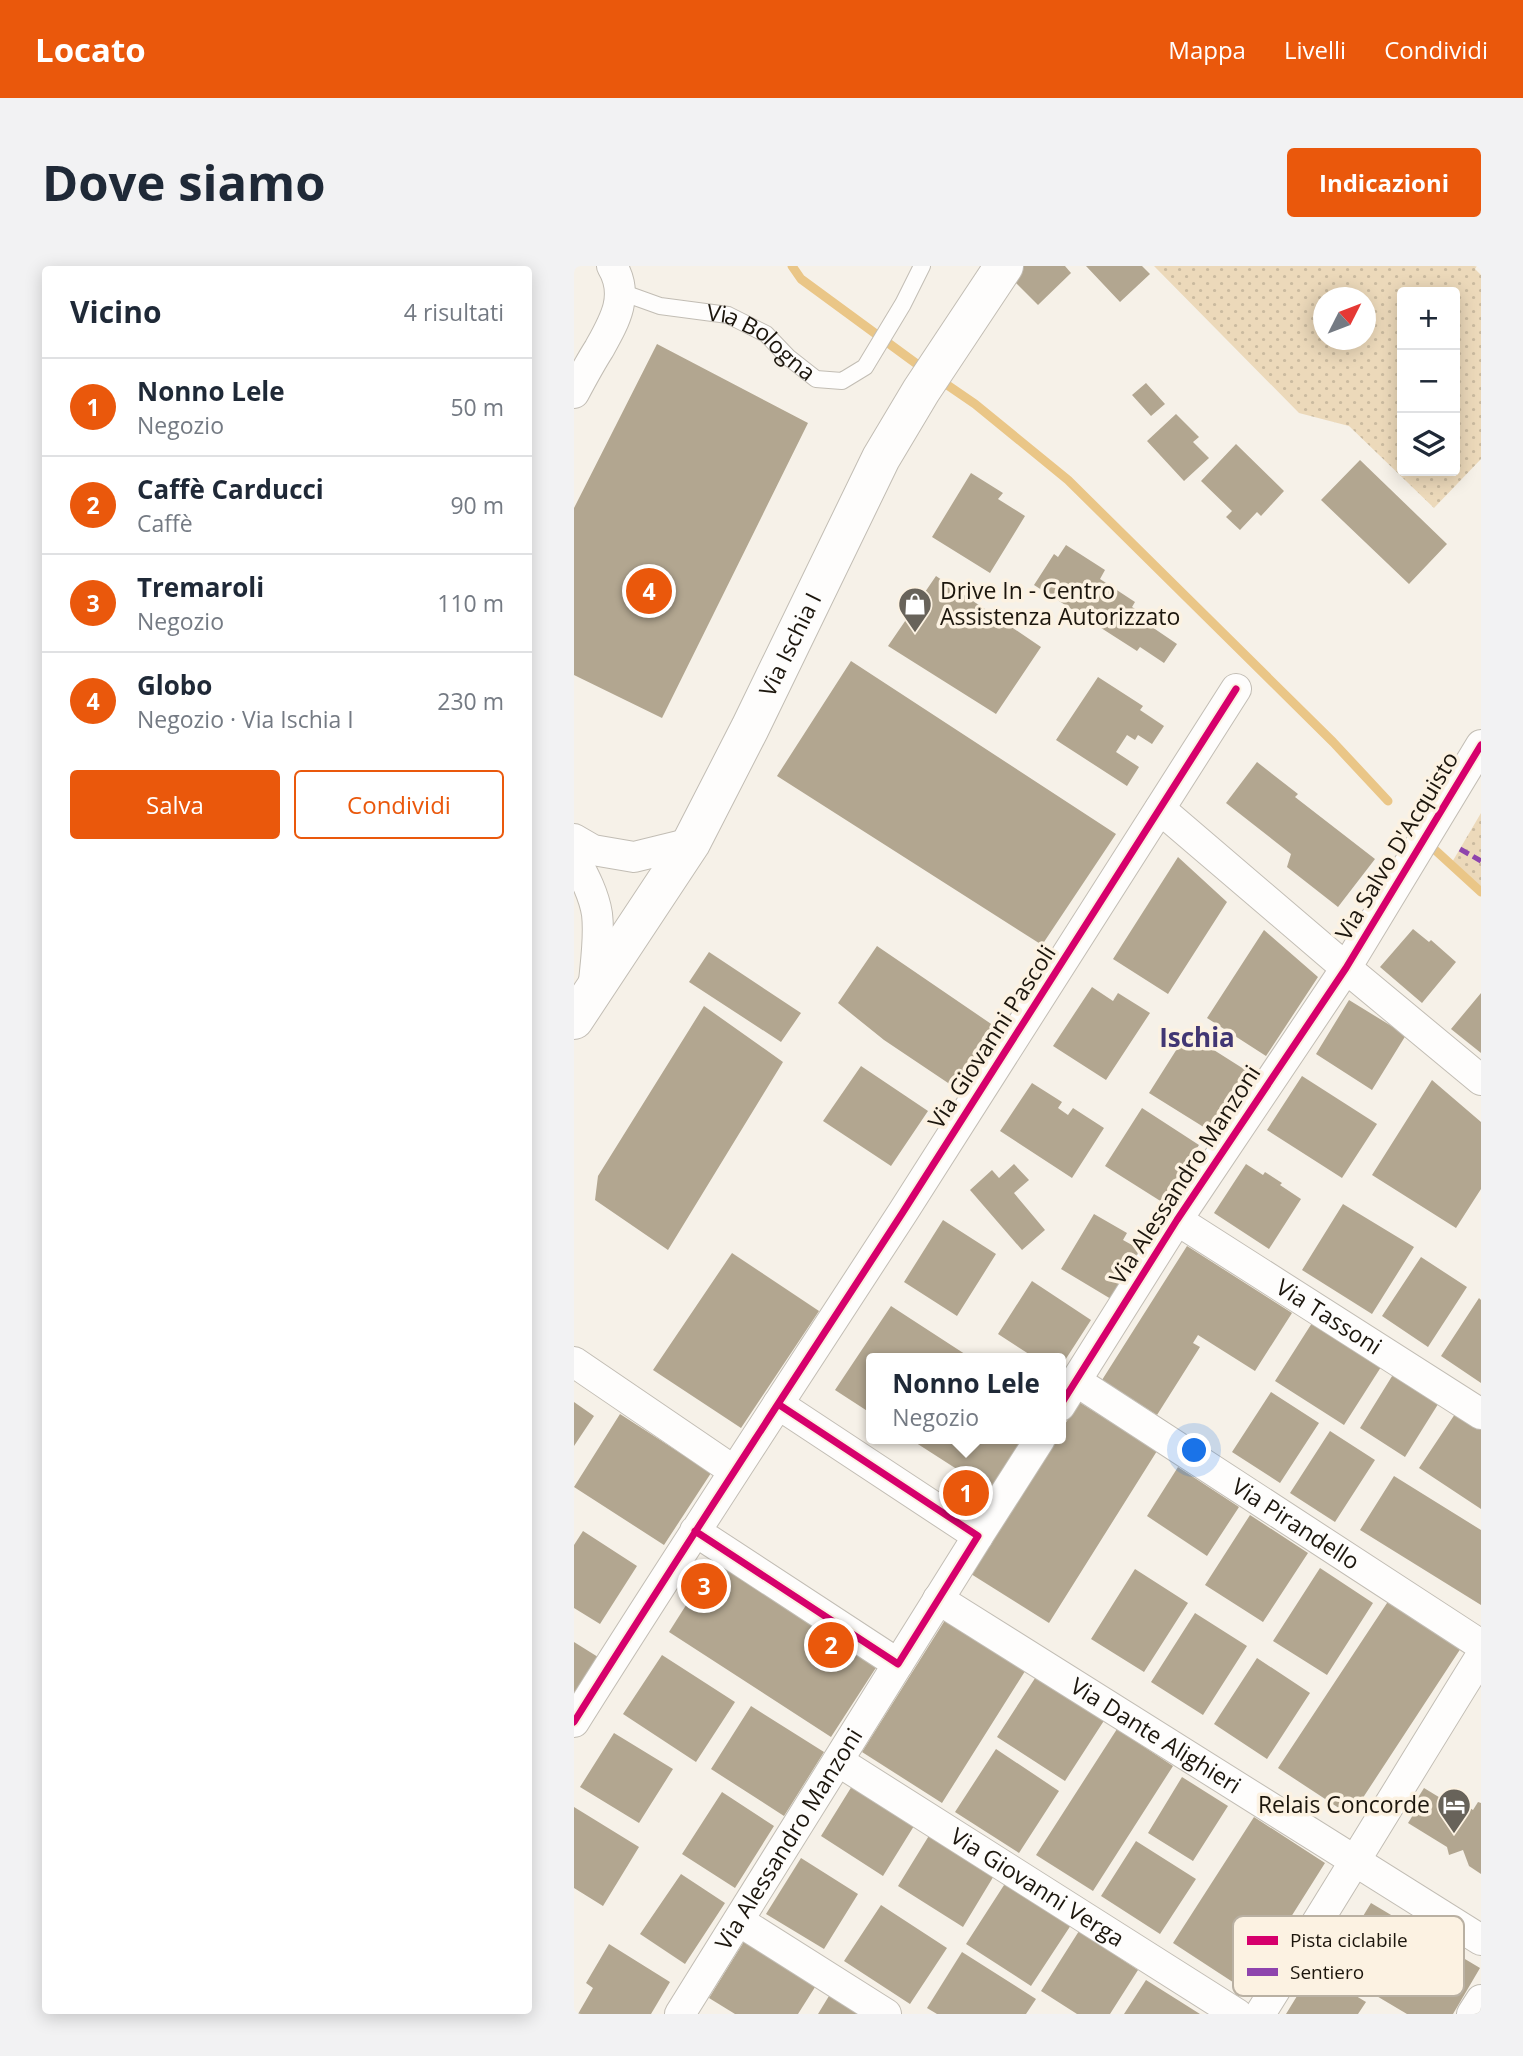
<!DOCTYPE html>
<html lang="it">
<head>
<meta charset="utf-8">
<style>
	body { margin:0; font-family:"Open Sans",sans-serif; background:#f2f2f3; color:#1f2937 }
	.controls { position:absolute; right:21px; top:21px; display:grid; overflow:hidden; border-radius:7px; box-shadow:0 4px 18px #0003 }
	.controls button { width:63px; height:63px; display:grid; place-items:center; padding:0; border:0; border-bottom:2px solid #e0e1e3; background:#fff; color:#1f2937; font:35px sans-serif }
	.compass { position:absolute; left:739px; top:21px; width:63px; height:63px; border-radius:50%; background:#fff; box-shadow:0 4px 18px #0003; rotate:48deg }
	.you { position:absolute; left:621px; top:1185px; width:24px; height:24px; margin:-18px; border:5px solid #fff; border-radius:50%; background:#1a73e8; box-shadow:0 0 0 10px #1a73e833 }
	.badge { display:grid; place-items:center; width:46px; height:46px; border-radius:50%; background:#ea580c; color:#fff; font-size:23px; font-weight:700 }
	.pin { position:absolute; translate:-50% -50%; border:4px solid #fff; box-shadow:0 2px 7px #0006 }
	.popup { position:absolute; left:292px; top:1087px; width:200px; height:91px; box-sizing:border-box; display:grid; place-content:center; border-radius:7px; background:#fff; filter:drop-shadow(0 2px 5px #0005); font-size:23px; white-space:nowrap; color:#747a83 }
	.popup b { font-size:26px; color:#1f2937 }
	.popup::after { content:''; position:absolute; left:50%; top:100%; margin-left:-14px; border:14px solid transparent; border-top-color:#fff }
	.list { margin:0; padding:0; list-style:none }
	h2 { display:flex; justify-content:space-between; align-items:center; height:91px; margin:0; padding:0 28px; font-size:30px }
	h2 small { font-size:23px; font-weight:400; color:#747a83 }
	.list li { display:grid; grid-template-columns:46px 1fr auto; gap:21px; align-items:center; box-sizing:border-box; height:98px; padding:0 28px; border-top:2px solid #e0e1e3 }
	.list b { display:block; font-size:26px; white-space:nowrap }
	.list p { margin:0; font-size:23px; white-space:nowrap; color:#747a83 }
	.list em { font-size:23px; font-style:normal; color:#747a83 }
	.actions { display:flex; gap:14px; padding:21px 28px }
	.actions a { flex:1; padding:16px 0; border:2px solid #ea580c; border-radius:7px; text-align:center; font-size:24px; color:#ea580c }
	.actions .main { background:#ea580c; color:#fff }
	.icon { flex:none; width:38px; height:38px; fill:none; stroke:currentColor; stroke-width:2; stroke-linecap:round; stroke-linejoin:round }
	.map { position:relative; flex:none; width:907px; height:1748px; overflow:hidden; border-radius:7px }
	header { display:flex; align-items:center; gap:42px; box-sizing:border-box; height:98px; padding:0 35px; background:#ea580c; color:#fff }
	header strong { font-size:33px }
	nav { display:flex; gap:38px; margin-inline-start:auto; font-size:24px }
	.intro { display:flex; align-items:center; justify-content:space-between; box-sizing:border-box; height:168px; padding:0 42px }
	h1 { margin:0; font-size:49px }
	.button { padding:18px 32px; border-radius:7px; background:#ea580c; color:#fff; font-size:24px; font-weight:700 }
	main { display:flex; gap:42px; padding:0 42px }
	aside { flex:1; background:#fff; border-radius:7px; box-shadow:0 4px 18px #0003 }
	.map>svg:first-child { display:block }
</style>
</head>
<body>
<header>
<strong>Locato</strong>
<nav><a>Mappa</a><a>Livelli</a><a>Condividi</a></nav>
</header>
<div class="intro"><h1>Dove siamo</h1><a class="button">Indicazioni</a></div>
<main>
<aside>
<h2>Vicino<small>4 risultati</small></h2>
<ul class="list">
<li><span class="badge">1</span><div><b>Nonno Lele</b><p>Negozio</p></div><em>50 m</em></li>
<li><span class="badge">2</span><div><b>Caffè Carducci</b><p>Caffè</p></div><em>90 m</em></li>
<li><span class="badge">3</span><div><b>Tremaroli</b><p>Negozio</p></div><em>110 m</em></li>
<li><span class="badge">4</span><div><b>Globo</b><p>Negozio · Via Ischia I</p></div><em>230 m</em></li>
</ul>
<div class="actions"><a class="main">Salva</a><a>Condividi</a></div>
</aside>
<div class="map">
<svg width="907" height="1748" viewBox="0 0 907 1748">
	<defs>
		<pattern id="park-dots" width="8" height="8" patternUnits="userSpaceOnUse" patternTransform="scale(1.75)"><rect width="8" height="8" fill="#ecd9ba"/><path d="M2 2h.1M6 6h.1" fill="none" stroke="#caba9f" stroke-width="1.8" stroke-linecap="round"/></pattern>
	</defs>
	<rect width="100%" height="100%" fill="#f6f1e8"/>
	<path fill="url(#park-dots)" fill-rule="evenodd" d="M580,0H903L901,3L907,9V193L860,242L775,160L725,147ZM828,26H881V205H828ZM750,32H792V74H750Z
		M907,547V626L877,598Z"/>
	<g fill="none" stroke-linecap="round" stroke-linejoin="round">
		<path stroke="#eac687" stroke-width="9" d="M218,0L227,13L351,104
			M366,114L401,138L494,214L759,476L814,535
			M860,583L907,626"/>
	</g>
	<path fill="#b2a690" d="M449,0H491L497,7L464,39L437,12Z
		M512,0H568L576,8L546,36Z
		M83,78L234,157L88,452L0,409V242Z
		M572,117L591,138L577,150L558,129Z
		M602,148L625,171L619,176L635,192L610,215L573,175Z
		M662,178L710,225L687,250L683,246L666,264L652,251L658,245L627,215Z
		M786,194L873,278L835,318L747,234Z
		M397,207L429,227L424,233L451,250L416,307L358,271Z
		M492,279L531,304L526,313L561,336L558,341L581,356L578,361L603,378L590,397L566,381L563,385L460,319L480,288L484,291Z
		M362,310L467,381L422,448L314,380Z
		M277,395L542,568L468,679L203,510Z
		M524,411L569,440L566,444L590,460L578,478L564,469L561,474L553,469L542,486L565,501L553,520L482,474Z
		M683,496L724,528L721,531L801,593L764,641L713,601L717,588L652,537Z
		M604,591L653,636L594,728L539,693Z
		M839,663L855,676L857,674L882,696L848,737L806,701Z
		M690,664L744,711L692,790L633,752Z
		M303,680L426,764L389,827L310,774L264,737Z
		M135,686L227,747L207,776L115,716Z
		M518,721L539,735L544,727L576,747L532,814L479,780Z
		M907,727V787L877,763Z
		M775,734L832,769L798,824L742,788Z
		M130,740L209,796L94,984L21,934L24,910Z
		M613,767L673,805L636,865L575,827Z
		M287,800L354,845L317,900L249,855Z
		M728,810L803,858L768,912L693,864Z
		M858,814L907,856V923L882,962L798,909Z
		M458,817L488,836L484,842L494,849L499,842L530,862L498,912L426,865Z
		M568,842L625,879L588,936L531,900Z
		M440,898L455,914L440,927L471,964L448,984L396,924L418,904L425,912Z
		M672,898L689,909L691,906L708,917L706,919L727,933L695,983L640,947Z
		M769,938L840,981L798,1048L728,1004Z
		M520,948L553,967L549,974L567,984L537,1033L487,1003Z
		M369,954L422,988L383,1050L330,1016Z
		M613,980L718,1047L681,1105L624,1069L619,1077L626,1081L583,1149L528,1114Z
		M158,987L245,1045L167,1162L79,1104Z
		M847,991L893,1021L854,1081L808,1050Z
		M458,1015L517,1054L486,1102V1092H461L424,1068Z
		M905,1032L907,1034V1117L867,1090Z
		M317,1040L397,1092H298V1148L261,1124Z
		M738,1057L807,1101L770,1159L701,1115Z
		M820,1107L866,1135L831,1191L786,1162Z
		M697,1126L745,1157L706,1217L658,1186Z
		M0,1136L20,1150L0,1180Z
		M505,1136L583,1185L475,1357L397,1308L482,1173H486V1166Z
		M883,1145L907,1161V1243L845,1202Z
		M46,1148L137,1207L90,1279L0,1221Z
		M756,1165L801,1194L761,1256L716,1227Z
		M336,1173H452L420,1227Z
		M604,1201L665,1241L633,1290L573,1250Z
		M820,1210L907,1264V1339L786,1264Z
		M676,1249L734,1287L689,1356L631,1319Z
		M9,1265L63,1300L26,1358L0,1342V1279Z
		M142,1292L305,1397L257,1471L95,1366Z
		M746,1302L799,1337L753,1409L699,1375Z
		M561,1303L614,1337L570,1406L517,1373Z
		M815,1334L887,1382L777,1550L704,1502Z
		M621,1347L673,1380L629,1449L577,1416Z
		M373,1351L453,1402L368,1537L288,1486Z
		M0,1376L24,1391L0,1429Z
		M88,1389L161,1436L122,1496L49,1448Z
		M683,1392L736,1427L693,1493L640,1458Z
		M465,1406L533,1450L491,1515L423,1471Z
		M177,1440L250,1486L210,1550L137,1503Z
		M543,1463L599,1500L519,1625L462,1589Z
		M40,1467L99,1503L65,1557L6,1521Z
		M422,1483L485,1525L445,1587L381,1546Z
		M608,1511L654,1540L619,1595L574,1567Z
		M278,1520L340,1560L309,1610L247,1570Z
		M850,1522L873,1536L877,1530L899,1544L904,1536L907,1537V1608L895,1600L889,1584L875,1589L873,1581L834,1557L839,1549L835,1546Z
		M148,1526L200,1560L161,1622L108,1588Z
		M0,1541L65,1581L29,1640L0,1622Z
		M680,1551L751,1597L671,1724L599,1677Z
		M356,1568L421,1608L389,1661L324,1620Z
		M562,1575L622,1613L586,1668L527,1630Z
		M227,1592L284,1628L250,1683L192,1648Z
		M107,1608L151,1637L111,1698L66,1668Z
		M432,1616L497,1659L457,1720L392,1678Z
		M797,1637L906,1702L879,1748H833L757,1703Z
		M307,1639L373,1682L336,1738L270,1695Z
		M505,1665L564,1704L536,1748H503L467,1725Z
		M171,1674L243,1718L224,1748H161L135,1732Z
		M35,1678L96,1716L77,1748H4L19,1722L12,1717Z
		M388,1686L462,1733L452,1748H363L353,1742Z
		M739,1704L792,1736L784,1748H712Z
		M572,1714L626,1748H550Z
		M258,1725L293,1748H244Z"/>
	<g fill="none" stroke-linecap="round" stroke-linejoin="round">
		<g stroke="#c2bdb4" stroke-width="18">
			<g id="service">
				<path id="s1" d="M47,26L86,40L154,49L192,68L214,91L242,113L268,115L291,101L329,38L348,0"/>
			</g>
		</g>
		<g stroke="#c2bdb4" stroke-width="32">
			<g id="minor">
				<path d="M0,127C8,112 16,97 25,83C40,56 56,30 38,0"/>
				<path d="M586,543L772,702L907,814"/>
				<path d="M0,573L19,584L60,591L117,577"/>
				<path d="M0,591C9,608 20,628 23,648C26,673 21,701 19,726"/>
				<path id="s2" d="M603,954L907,1148"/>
				<path d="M0,1096L160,1205"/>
				<path id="s3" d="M502,1115L907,1379"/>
				<path d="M204,1138L329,946L662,423"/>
				<path d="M486,1140L603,954L772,702L907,479"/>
				<path d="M404,1270L466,1173"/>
				<path id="s4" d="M364,1333L907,1674"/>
				<path d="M0,1456C67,1349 136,1243 204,1138L404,1270L324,1398L121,1265"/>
				<path id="s5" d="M264,1495L663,1748"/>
				<path d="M165,1655L312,1748"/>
				<path id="s6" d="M106,1748L324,1398"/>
				<path d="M686,1748C761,1629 833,1509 907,1390"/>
				<path d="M898,1748L907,1734"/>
			</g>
		</g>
		<g stroke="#c2bdb4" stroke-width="40">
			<g id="primary">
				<path id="s7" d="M0,754L117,577L176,462L307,192L347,125L430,0"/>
			</g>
		</g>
		<use href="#service" stroke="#fefdfc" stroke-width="16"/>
		<use href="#minor" stroke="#fefdfc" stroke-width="30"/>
		<use href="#primary" stroke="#fefdfc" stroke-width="38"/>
		<path stroke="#8e44ad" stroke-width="5" stroke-dasharray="10 5" stroke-linecap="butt" d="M886,583L907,595"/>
		<g stroke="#fcf2e2" stroke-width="11">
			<path id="cycleway" d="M204,1138L329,946L662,423
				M486,1140L603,954L772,702L907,479
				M0,1456C67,1349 136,1243 204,1138L404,1270L324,1398L121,1265"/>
		</g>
		<use href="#cycleway" stroke="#d6006c" stroke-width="7"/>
	</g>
	<defs>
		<g id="shop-pin" transform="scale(1.75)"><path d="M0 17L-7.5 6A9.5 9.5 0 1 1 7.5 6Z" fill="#68635a" stroke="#fcf2e2"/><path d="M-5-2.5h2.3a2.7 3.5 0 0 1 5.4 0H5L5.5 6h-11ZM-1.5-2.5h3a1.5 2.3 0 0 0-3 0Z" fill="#fff"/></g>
		<g id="hotel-pin" transform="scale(1.75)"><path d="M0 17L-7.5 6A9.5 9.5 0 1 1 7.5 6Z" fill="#68635a" stroke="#fcf2e2"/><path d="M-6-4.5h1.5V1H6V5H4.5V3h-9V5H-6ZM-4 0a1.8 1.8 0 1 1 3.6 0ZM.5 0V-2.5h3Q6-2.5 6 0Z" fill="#fff"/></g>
	</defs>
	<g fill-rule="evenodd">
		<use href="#shop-pin" x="341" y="338"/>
		<use href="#hotel-pin" x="880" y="1539"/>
	</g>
	<g text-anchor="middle" stroke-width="7" stroke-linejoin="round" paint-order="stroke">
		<g font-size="23" fill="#1c160d" stroke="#fcf2e2">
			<text dy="8" stroke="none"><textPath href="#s1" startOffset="152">Via Bologna</textPath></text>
			<text dy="8" stroke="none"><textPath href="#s7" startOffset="434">Via Ischia I</textPath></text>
			<text transform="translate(823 580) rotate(-59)" y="8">Via Salvo D'Acquisto</text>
			<text transform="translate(418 771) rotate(-57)" y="8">Via Giovanni Pascoli</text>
			<text transform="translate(611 909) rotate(-57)" y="8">Via Alessandro Manzoni</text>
			<text dy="8" stroke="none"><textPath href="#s2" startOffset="180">Via Tassoni</textPath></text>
			<text dy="8" stroke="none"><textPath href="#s3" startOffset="262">Via Pirandello</textPath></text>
			<text dy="8" stroke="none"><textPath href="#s4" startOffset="257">Via Dante Alighieri</textPath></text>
			<text dy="8" stroke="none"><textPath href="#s6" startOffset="206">Via Alessandro Manzoni</textPath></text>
			<text dy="8" stroke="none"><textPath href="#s5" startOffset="236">Via Giovanni Verga</textPath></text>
		</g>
		<g font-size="23" fill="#1c160d" stroke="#fcf2e2" text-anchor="start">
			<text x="366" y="333">Drive In - Centro<tspan x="366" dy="26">Assistenza Autorizzato</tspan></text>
			<text x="856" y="1547" text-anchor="end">Relais Concorde</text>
		</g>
		<g font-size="26" font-weight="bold" fill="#413673" stroke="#fcf2e2">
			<text x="623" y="781">Ischia</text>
		</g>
	</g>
	<rect x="659" y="1650" width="231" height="80" rx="10" fill="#fcf2e2" stroke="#b9b0a2" stroke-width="2"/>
	<rect x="673" y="1670" width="31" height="9" fill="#d6006c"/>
	<rect x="673" y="1702" width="31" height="8" fill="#8e44ad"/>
	<g font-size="19" fill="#1c160d">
		<text x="716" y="1681">Pista ciclabile</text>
		<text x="716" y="1713">Sentiero</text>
	</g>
</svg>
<div class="controls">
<button>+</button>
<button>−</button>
<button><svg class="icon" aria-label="layers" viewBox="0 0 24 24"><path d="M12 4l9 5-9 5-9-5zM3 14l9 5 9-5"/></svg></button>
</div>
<svg class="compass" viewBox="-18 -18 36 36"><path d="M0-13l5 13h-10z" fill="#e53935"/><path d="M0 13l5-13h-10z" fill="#747a83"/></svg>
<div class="you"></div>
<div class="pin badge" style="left:392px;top:1227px">1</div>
<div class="popup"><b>Nonno Lele</b>Negozio</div>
<div class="pin badge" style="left:257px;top:1379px">2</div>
<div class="pin badge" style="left:130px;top:1320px">3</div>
<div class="pin badge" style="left:75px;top:325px">4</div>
</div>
</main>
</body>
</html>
